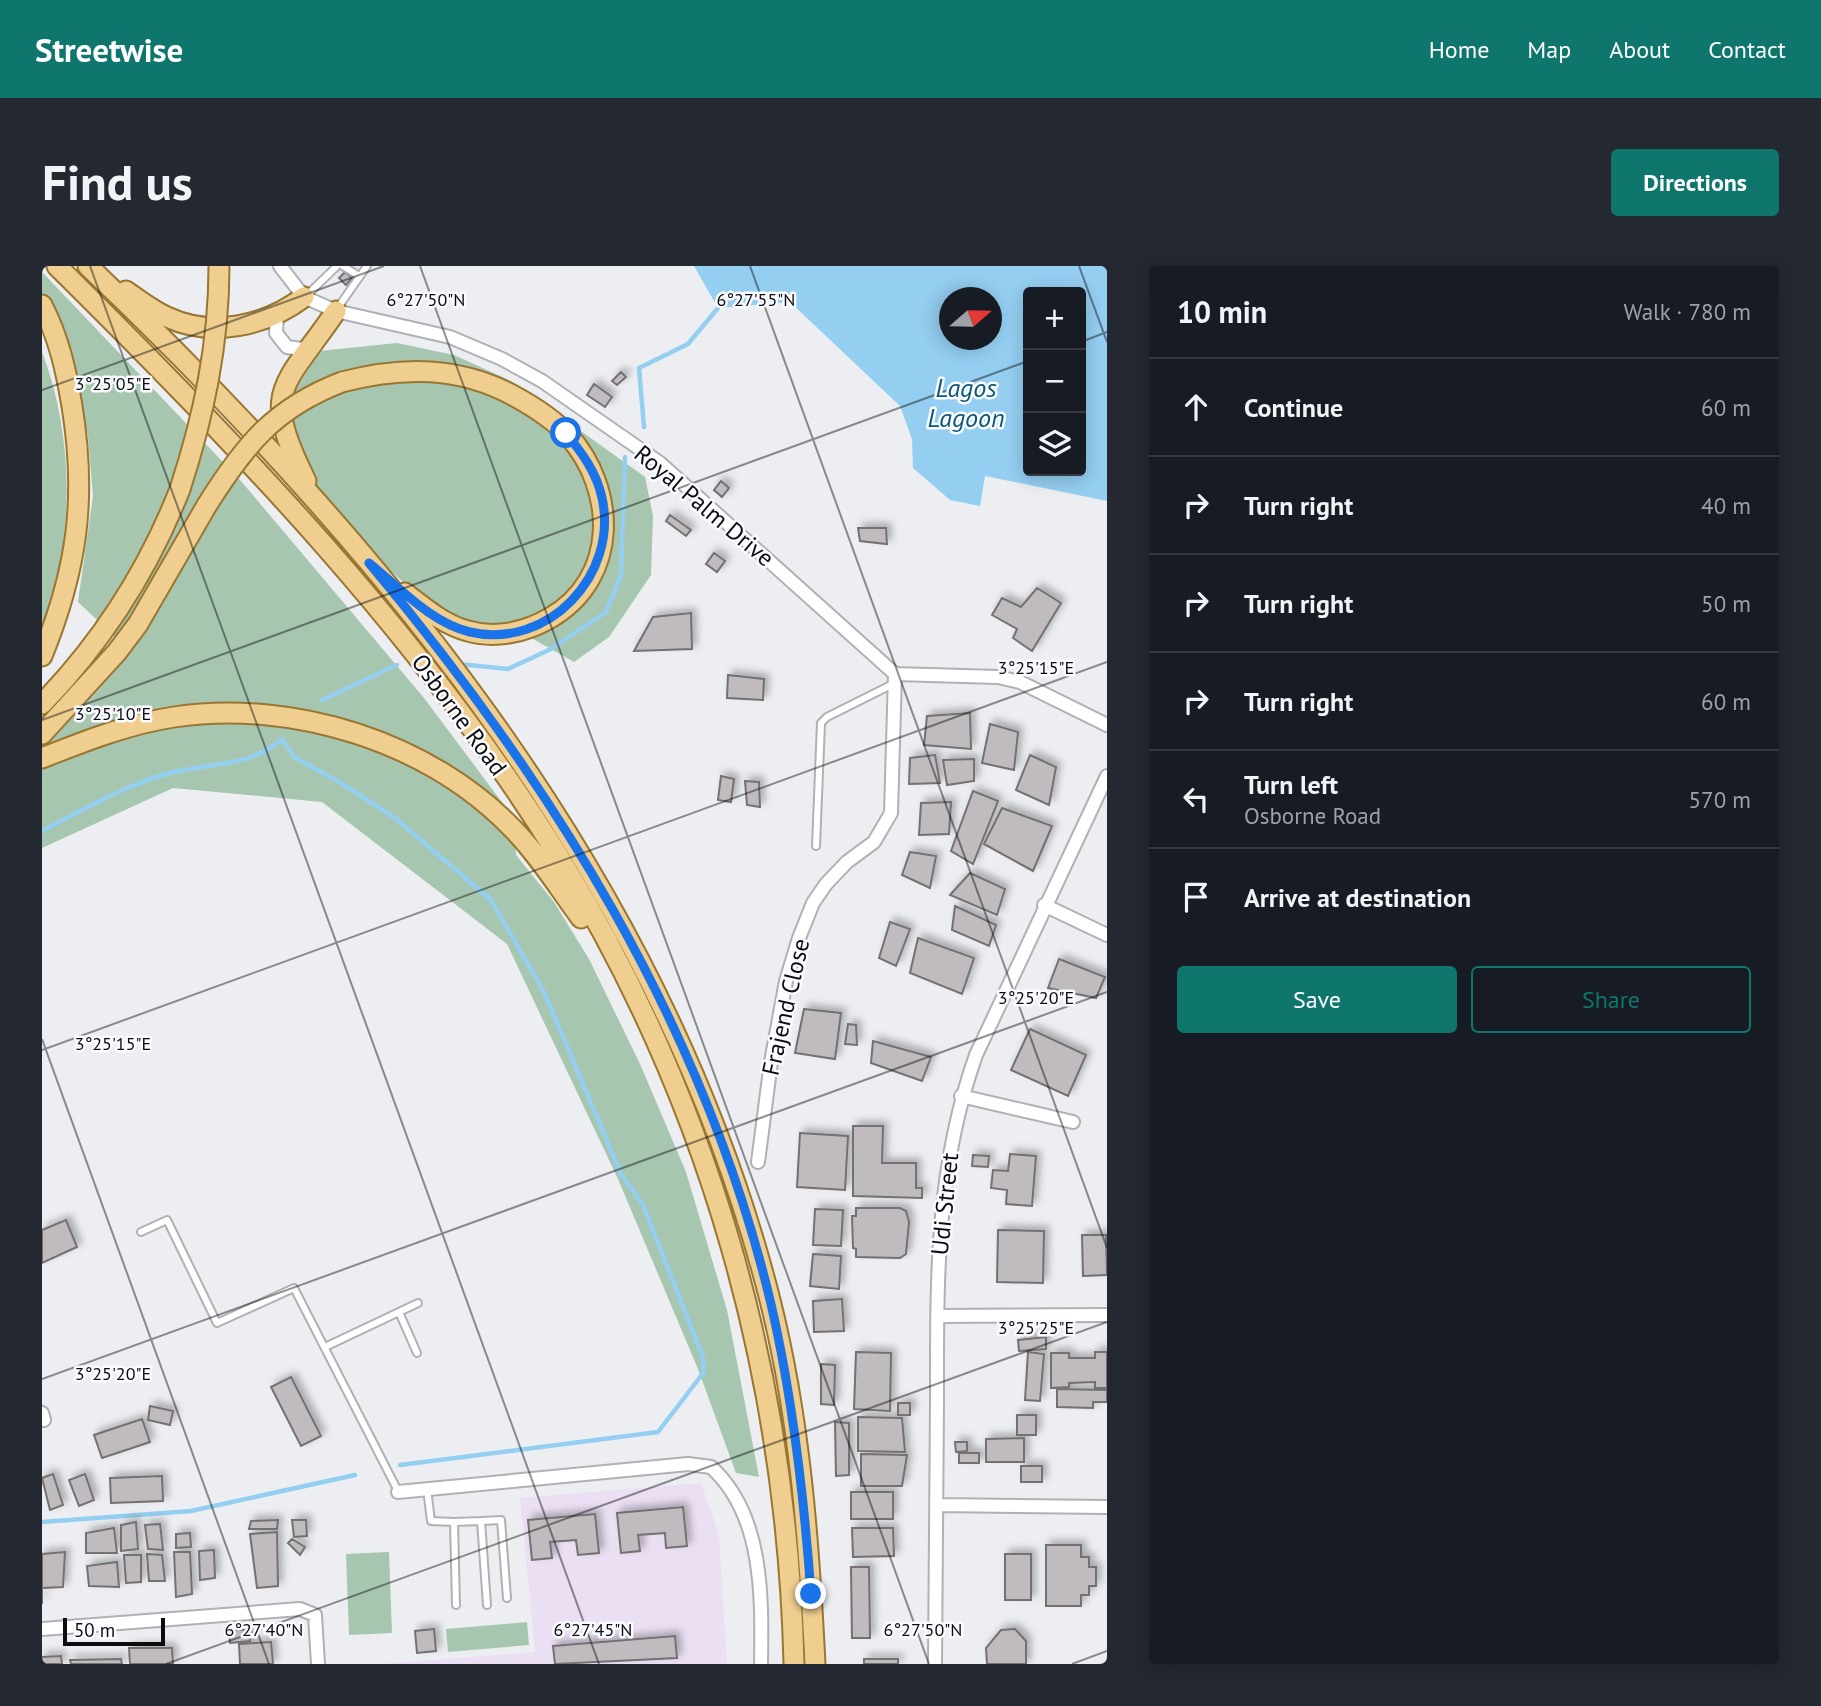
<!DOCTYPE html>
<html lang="en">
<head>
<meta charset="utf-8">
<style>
	body { margin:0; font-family:"PT Sans",sans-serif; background:#242831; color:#f1f3f6 }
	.controls { position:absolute; right:21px; top:21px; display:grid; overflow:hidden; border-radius:7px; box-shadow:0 4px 18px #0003 }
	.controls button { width:63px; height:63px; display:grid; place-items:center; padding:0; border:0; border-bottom:2px solid #363941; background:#171b24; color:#f1f3f6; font:35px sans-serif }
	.compass { position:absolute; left:897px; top:21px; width:63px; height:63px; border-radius:50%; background:#171b24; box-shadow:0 4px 18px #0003; rotate:70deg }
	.scale { position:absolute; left:21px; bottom:18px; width:102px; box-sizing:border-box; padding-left:7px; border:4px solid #0d0d0f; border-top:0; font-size:19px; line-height:24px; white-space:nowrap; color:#0d0d0f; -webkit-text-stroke:5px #f9fbff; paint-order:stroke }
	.stop { position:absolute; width:21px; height:21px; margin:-16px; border:5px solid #1a73e8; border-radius:50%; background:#fff }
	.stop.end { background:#1a73e8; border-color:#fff; box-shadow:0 2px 7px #0008 }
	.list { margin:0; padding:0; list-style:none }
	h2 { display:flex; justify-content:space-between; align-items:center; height:91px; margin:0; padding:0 28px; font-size:30px }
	h2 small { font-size:23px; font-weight:400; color:#9ea1a6 }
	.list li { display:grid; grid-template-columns:46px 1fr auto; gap:21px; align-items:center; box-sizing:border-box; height:98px; padding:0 28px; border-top:2px solid #363941 }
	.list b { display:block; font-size:26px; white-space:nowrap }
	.list p { margin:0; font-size:23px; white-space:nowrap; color:#9ea1a6 }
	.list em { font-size:23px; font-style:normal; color:#9ea1a6 }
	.actions { display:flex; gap:14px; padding:21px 28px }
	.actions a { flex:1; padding:16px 0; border:2px solid #0f766e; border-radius:7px; text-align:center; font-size:24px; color:#0f766e }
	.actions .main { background:#0f766e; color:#fff }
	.icon { flex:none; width:38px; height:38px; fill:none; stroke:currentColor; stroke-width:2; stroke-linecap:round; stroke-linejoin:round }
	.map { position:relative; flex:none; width:1065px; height:1398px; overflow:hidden; border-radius:7px }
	header { display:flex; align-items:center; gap:42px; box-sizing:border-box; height:98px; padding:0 35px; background:#0f766e; color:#fff }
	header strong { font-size:33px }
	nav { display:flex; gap:38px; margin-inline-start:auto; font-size:24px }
	.intro { display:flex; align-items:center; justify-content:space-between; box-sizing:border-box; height:168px; padding:0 42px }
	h1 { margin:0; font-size:49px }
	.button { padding:18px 32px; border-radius:7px; background:#0f766e; color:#fff; font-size:24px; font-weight:700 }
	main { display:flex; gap:42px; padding:0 42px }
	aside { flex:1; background:#171b24; border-radius:7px; box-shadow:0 4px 18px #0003 }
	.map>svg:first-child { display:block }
</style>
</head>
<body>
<header>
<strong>Streetwise</strong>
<nav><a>Home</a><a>Map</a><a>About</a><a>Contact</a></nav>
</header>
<div class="intro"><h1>Find us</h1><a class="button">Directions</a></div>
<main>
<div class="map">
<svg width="1065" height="1398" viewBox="0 0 1065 1398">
	<defs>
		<filter id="shadow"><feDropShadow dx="4.5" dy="-4.5" stdDeviation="3.5" flood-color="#0004"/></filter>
	</defs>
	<rect width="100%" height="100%" fill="#eceef2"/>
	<path fill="#ebdff3" d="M659,1217L677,1269L685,1398H339L493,1386L478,1232Z"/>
	<path fill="#a7c6af" d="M0,6L199,215L382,432L471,551L474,589L512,636L547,693L598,798L644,906L685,1044L717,1211L694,1207L656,1103L576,913L465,678L280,536L131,522L0,582V484L88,385L36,336L51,230L46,170L31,101L0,29Z
		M355,77L412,89L469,115L603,211L611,250L609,309L567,371L532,396L466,359L428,360L391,343L341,298L276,221L232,155L277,85Z
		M0,86C24,148 31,224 19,290C15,314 6,339 0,363Z
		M347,1286L350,1367L307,1369L304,1288Z
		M485,1356L487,1379L406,1386L404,1363Z"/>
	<path fill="#94cef1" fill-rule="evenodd" d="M652,0H1065V235L943,210L938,240L908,234L871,202L870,173L858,140L748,36L676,42ZM986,26H1039V205H986ZM908,32H950V74H908Z"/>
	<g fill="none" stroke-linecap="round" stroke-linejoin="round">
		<path stroke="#94cef1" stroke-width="4.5" d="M602,161L597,102L646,78L676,42
			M417,398L466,403L509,383L564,346L579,309L583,191
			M280,434L355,399
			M0,565C41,544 83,519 128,507C166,497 210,501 240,473L252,491L299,517L353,552L449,634L502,726L579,908L601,939L661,1091L662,1106L616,1166L358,1199
			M0,1256L149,1245L313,1209"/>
	</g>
	<path fill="#c0bbbe" stroke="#746f72" stroke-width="2" filter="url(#shadow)" d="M303,6L310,12L304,19L297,12Z
		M579,106L584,111L575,119L570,115Z
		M552,118L570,131L563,141L545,129Z
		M679,215L687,222L680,231L672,224Z
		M628,249L649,264L644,270L624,255Z
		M816,262H844L845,278L818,275Z
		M672,287L683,295L675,306L664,298Z
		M995,322L1019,337L990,385L971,372L975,363L950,349L960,332L979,341Z
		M649,347L650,383L592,385L611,351Z
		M686,409L722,413L721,434L685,432Z
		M928,447L929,483L882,479L885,450Z
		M948,458L976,466L972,504L940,497Z
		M893,489L898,517L867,518L868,492Z
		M988,489L1014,501L1007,539L974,524Z
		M932,493V515L905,519L901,494Z
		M679,510L692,513L689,536L676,534Z
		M703,515L717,516L718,541L705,539Z
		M931,525L956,535L931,598L909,585Z
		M909,536L907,568L877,569L879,537Z
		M960,542L1010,560L991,605L942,578Z
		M868,586L894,590L888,622L860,609Z
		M928,607L963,623L955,649L908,629Z
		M913,640L954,659L947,680L910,664Z
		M848,656L868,663L854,700L837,692Z
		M876,672L932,692L920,728L868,707Z
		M1017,693L1063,711L1054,732L1006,722Z
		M762,743L799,747L793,793L753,787Z
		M806,758L814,759L815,779L803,778Z
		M988,763L1044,789L1026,830L969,804Z
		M831,775L889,791L880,815L829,797Z
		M811,860H841L840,897H874V922H880V932L811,930Z
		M758,867L806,870L803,924L755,921Z
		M968,888L994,890L990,940L964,938L965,924L949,922L951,904L966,905Z
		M931,889L947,890L946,901L930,900Z
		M814,942H858L864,945L867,956L864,988L858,992L814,991V983L811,982L810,950H814Z
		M773,943L801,944L799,980L771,979Z
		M24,954L35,981L0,997V964Z
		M956,964L1002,965L1001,1017L955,1016Z
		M1040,969H1064L1065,1009L1041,1010Z
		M771,988L799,990L797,1023L768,1020Z
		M800,1033L802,1065L772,1066L771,1035Z
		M1004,1071V1083L977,1085L976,1074Z
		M814,1086L849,1087L848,1145L812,1143Z
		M986,1086L1002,1088L998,1135L983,1134Z
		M1053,1086H1065V1122H1053V1116L1027,1117V1121L1009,1122V1087H1027V1092H1053Z
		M779,1098L793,1099L792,1139L779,1138Z
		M249,1111L279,1170L259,1180L229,1121Z
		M1015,1123L1065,1124V1136H1051V1142L1015,1141Z
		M856,1137H868V1149H856Z
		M108,1140L131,1145L128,1159L106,1154Z
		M975,1149H994V1169H975Z
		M816,1151L860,1152L863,1186L816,1185Z
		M100,1153L108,1176L60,1192L52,1169Z
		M793,1156L807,1157V1209L794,1210Z
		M982,1172V1196H944V1173Z
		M913,1176H925V1185L914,1186Z
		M917,1187H937V1197H917Z
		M819,1188L865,1189L860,1220H819Z
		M979,1200H1000V1216H979Z
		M11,1208L21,1239L8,1244L0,1212Z
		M43,1208L52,1234L37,1240L27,1214Z
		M120,1210L121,1235L69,1237L68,1212Z
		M809,1226H851V1253H809Z
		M641,1241L645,1280L624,1282L623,1267L596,1269L598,1285L579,1287L575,1247Z
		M553,1248L557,1287L536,1289L534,1274L508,1276L510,1292L490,1294L486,1254Z
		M236,1254L235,1263H207L209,1255Z
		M250,1254H264L265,1270L252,1271Z
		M94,1256L96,1283L79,1285V1259Z
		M118,1258L121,1284L106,1283L103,1259Z
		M72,1262L75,1287H44V1267Z
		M810,1262H851L852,1290L811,1291Z
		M235,1266L236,1320L215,1322L208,1268Z
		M148,1267L149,1281L134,1282V1268Z
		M250,1273L263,1281L258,1289L246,1277Z
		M1004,1279H1039V1291H1047V1301H1054V1320H1047V1329H1039V1340H1004Z
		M172,1284L173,1312L158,1314L157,1285Z
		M23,1286L21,1321L0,1322V1338V1288Z
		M132,1286H148L150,1328L134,1331Z
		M105,1288L120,1289L123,1315H107Z
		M963,1288H989V1334H963Z
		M82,1289H99V1316L84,1317Z
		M75,1296L77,1321L47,1320L45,1300Z
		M809,1301H827L828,1372H810Z
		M207,1363L208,1375L188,1377L187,1365Z
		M392,1363L394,1385L375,1387L373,1365Z
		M973,1363L984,1375V1398H945L944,1382L959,1364Z
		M633,1370L635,1392L513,1398L511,1380Z
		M229,1376L231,1398H198L197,1378Z
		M87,1382H130L131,1398H88Z
		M19,1390L20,1398H0V1391Z
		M79,1393L80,1398H29L28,1394Z
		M822,1393H856V1398H822Z"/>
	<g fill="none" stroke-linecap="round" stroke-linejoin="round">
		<g stroke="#afb1b5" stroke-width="10">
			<path id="lane" d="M301,0L317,10
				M264,30L295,0
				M295,43L325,0
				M774,580L779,457L785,451L853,417
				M99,966L125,954L175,1057L252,1022L356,1225
				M357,1046L375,1087
				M283,1081L376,1037
				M385,1223L389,1255L412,1256L414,1339
				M439,1255L459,1254L465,1332
				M412,1256L439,1255L445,1339"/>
		</g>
		<g stroke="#afb1b5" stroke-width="16">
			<path id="street" d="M238,0L262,31L294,45L408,71L460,93L500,115L618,197L853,408
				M235,49L234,67L245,81L260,83L271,78
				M853,408L956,411L978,416L1065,459
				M1002,639L1065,669
				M919,830L1031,856
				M716,896L729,796L744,715L757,672L771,637L784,618L805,596L832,576L849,547L853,408
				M895,1050L1065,1049
				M0,1147L2,1154
				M356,1226L646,1198L669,1201C722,1249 720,1332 719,1398
				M895,1239L1065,1241
				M0,1363L258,1343L273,1349L276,1398
				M893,1398C894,1311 895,1224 895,1136C895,1015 893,904 934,789L1065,510"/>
		</g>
		<g stroke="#997631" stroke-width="23">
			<path id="primary" d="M15,0C198,181 381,371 517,591C668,836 745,1111 752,1398
				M46,0C348,287 624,623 728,1034C758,1153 767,1276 773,1398
				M84,25C97,34 111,45 125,51C170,72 224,60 262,31
				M0,39C17,72 24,104 30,140C45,233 35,304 0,390
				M300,116C361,100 418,100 474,131C492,141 512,154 526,169C575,224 577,312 508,352C484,366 454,373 426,365C402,359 383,342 363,327
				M264,215C218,122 241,123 294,45
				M0,438C61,375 106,305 138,223
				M0,468L75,386L96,358L165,239
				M0,492C43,475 86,458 132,451C251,433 388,476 472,564C498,591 517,622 539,652"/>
		</g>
		<use href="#lane" stroke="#fff" stroke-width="6"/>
		<use href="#street" stroke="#fff" stroke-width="12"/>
		<use href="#primary" stroke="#efce8f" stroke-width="19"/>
		<g stroke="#997631" stroke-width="23" stroke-linecap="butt">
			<path id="primary-bridge" d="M138,223C162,149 177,78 177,0
				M165,239C202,180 232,142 300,116"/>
		</g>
		<use href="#primary-bridge" stroke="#efce8f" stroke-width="19"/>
	</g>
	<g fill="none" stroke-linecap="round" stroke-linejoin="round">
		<path stroke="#1a73e8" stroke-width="9" d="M524,167C540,187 555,207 560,232C577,309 506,384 428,366C389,357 357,321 327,297C508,513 663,760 729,1038C751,1133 762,1230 769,1328"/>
	</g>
	<path fill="none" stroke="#0d0d0f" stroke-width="2" stroke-opacity="0.45" d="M48,0L557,1398M378,0L887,1398M708,0L1065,982M1037,0L1065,76M1039,76L1065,66M0,124L342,0M0,454L986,95M0,773L227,1398M0,784L1065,396M0,1113L1065,726M124,1398L1065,1056M1030,1398L1065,1385"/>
	<g text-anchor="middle" stroke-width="5" stroke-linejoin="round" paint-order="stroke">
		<g font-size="24" fill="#0d0d0f" stroke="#f9fbff">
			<text transform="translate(662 240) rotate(40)" y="8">Royal Palm Drive</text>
			<text transform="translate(417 449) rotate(54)" y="8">Osborne Road</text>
			<text transform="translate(744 741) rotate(-77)" y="8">Frajend Close</text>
			<text transform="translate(903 938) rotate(-84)" y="8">Udi Street</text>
		</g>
		<g font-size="26" font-style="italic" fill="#0c5678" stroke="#f9fbff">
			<text x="924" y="131">Lagos<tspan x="924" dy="30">Lagoon</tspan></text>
		</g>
	</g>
	<g font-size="18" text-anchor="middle" fill="#0d0d0f" stroke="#f9fbff" stroke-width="5" stroke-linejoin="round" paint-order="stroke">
		<text x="384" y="40">6°27'50"N</text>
		<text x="714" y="40">6°27'55"N</text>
		<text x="71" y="124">3°25'05"E</text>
		<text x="994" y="408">3°25'15"E</text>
		<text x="71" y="454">3°25'10"E</text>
		<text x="994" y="738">3°25'20"E</text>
		<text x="71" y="784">3°25'15"E</text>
		<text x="994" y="1068">3°25'25"E</text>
		<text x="71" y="1114">3°25'20"E</text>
		<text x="222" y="1370">6°27'40"N</text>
		<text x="551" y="1370">6°27'45"N</text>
		<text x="881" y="1370">6°27'50"N</text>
	</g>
</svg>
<div class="controls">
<button>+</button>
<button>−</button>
<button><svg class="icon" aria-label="layers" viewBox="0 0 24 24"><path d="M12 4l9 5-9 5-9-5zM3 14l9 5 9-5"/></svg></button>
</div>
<svg class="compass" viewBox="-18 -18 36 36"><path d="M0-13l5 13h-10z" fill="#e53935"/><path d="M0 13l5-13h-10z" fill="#9ea1a6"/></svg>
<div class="scale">50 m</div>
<div class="stop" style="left:524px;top:167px"></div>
<div class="stop end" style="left:769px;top:1328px"></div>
</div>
<aside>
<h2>10 min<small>Walk · 780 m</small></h2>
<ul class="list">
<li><svg class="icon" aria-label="ahead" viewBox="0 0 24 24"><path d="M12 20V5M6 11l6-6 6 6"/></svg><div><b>Continue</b></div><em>60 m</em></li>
<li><svg class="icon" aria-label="right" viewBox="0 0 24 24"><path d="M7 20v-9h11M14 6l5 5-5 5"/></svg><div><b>Turn right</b></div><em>40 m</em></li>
<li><svg class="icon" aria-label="right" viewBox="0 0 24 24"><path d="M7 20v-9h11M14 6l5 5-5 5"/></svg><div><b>Turn right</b></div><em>50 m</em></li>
<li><svg class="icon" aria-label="right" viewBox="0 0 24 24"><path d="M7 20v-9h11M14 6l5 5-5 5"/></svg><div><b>Turn right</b></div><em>60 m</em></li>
<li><svg class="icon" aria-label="left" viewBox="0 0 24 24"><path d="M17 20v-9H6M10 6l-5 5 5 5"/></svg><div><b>Turn left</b><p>Osborne Road</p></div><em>570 m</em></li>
<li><svg class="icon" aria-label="arrive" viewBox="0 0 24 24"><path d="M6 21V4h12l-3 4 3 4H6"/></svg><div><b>Arrive at destination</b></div></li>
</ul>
<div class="actions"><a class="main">Save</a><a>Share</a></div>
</aside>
</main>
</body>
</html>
